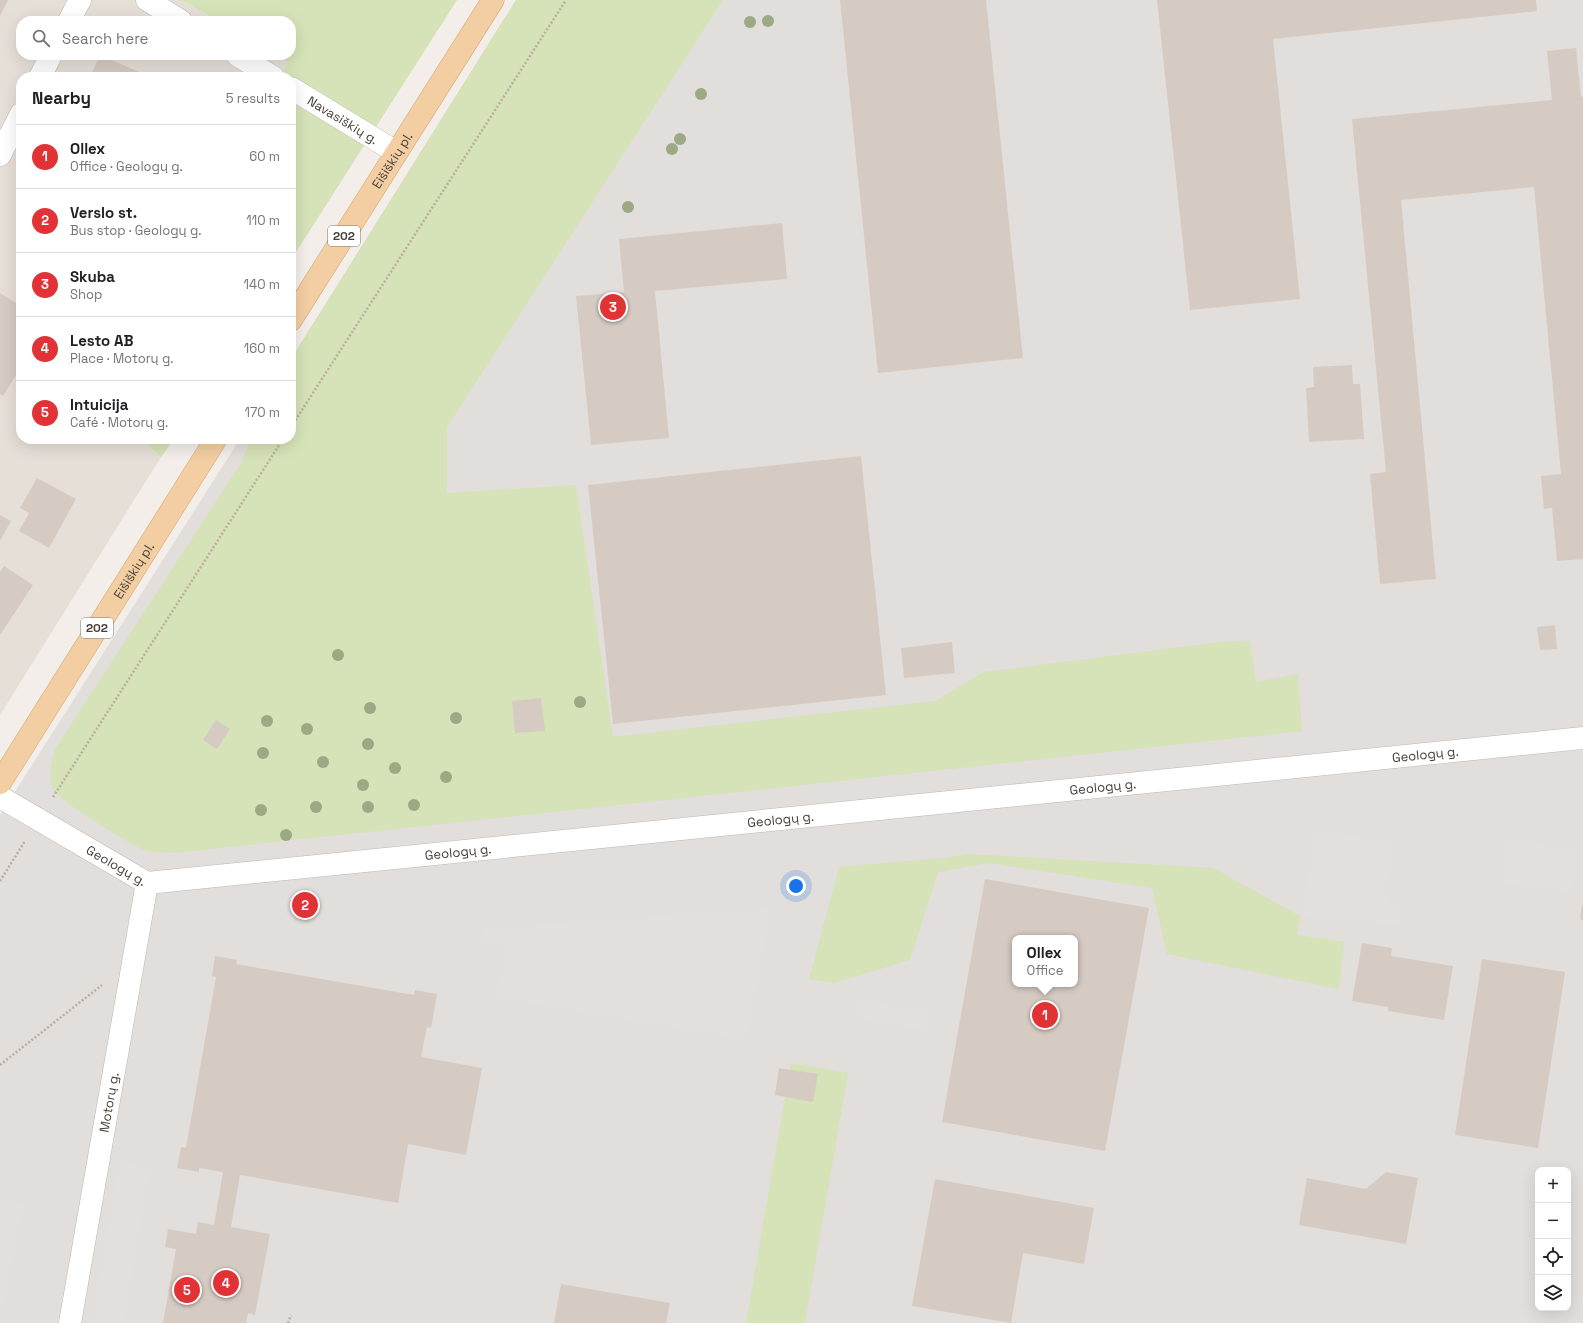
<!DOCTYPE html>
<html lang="en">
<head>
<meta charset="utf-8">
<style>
	body { margin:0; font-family:"Space Grotesk",sans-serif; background:#f6f6f6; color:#202124 }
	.controls { position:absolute; right:12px; bottom:12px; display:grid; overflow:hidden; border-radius:8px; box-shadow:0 4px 16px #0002 }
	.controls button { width:36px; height:36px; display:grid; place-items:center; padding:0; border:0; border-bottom:1px solid #e0e0e0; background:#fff; color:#202124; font:20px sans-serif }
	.you { position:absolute; left:796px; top:886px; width:14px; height:14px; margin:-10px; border:3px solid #fff; border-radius:50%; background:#1a73e8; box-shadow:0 0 0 6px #1a73e833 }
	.badge { display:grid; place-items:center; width:26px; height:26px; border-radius:50%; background:#e13236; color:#fff; font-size:13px; font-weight:700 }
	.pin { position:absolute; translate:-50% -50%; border:2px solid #fff; box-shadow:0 1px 4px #0006 }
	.popup { position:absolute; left:1012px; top:935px; width:66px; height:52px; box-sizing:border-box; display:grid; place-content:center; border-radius:8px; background:#fff; filter:drop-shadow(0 1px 3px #0005); font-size:13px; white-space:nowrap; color:#757577 }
	.popup b { font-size:15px; color:#202124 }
	.popup::after { content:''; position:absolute; left:50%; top:100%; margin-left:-8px; border:8px solid transparent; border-top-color:#fff }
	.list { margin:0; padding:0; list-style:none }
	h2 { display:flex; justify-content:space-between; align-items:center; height:52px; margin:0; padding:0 16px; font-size:17px }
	h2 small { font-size:13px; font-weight:400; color:#757577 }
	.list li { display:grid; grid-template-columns:26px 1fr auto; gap:12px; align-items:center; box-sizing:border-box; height:64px; padding:0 16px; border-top:1px solid #e0e0e0 }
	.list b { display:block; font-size:15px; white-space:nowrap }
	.list p { margin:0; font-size:13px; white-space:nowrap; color:#757577 }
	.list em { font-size:13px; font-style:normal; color:#757577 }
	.icon { flex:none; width:22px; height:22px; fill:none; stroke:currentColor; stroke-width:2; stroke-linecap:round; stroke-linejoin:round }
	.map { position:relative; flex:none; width:1583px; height:1323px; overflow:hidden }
	.search { position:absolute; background:#fff; box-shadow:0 4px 16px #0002; left:16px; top:16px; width:280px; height:44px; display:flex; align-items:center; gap:10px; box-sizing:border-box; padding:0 14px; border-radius:16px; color:#757577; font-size:15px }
	.panel { position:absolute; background:#fff; box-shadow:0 4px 16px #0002; left:16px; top:72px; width:280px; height:372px; border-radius:16px }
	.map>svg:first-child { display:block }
</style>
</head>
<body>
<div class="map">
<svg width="1583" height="1323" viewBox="0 0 1583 1323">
	<rect width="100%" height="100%" fill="#f3eee9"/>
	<path fill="#e6dfd8" d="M0,0H182L218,21H21V55H276L289,62L280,77H21V439H141L161,457L0,715Z"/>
	<path fill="#e2dedb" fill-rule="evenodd" d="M516,0H1583V1323H0V815L240,439H291V359ZM1015,938H1075V984H1015ZM1538,1170H1568V1308H1538Z"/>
	<path fill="#d6e2b7" d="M182,0H457L291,260V77H280L288,62L276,55H291V21H218Z
		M516,0H723L447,427V493L576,485L613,737L935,701L984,672L1221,642L1250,641L1256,682L1298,674L1302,731L174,853C165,852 152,853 144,850C133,846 57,799 54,791C47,777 51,763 55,749L243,460L250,439H291V359Z
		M141,439H174L161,457Z
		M968,854L1213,868L1300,916L1297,935L1344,942L1339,989L1167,954L1152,888L989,863L938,872L910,960L833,983L809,979L839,867L943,858Z
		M791,1063L848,1073L805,1323H746Z"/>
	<path fill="#e2dfdd" d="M1311,830L1394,839L1387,900L1402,902L1399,927L1302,918Z
		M1505,837L1579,848L1572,894L1498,884Z
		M773,906L747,1042L495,999L504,949L480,945L483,927Z
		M856,997L930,1010L926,1032L852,1019Z
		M118,1159L152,1165L125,1323H90Z
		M0,1198L25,1203L1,1323H0Z"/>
	<path fill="#d6cbc3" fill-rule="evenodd" d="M0,0H8L0,16Z
		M840,0H986L1023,358L878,373Z
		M1157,0H1536L1537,11L1273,39L1300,299L1190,310Z
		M1576,48L1581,97H1583V559L1557,561L1552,508L1544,509L1541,476L1561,474L1534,187L1401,200L1436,579L1380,584L1370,474L1386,472L1352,119L1552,100L1547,51Z
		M100,55L144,74L142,77H90Z
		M782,223L787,279L655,291L669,438L591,445L576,296L624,292L619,239Z
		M0,293L21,306V367L3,396L0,394Z
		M1352,365L1353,384H1360L1364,439L1309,442L1306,388L1314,387L1313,367Z
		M861,456L886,695L613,724L588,485Z
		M37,478L76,499L49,548L19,531L29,513L20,508Z
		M0,515L11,521L0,541Z
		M4,566L33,585L0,635V572Z
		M1555,625L1557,649L1540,650L1537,627Z
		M952,642L955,673L904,678L901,648Z
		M541,698L545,731L515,733L512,701Z
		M216,720L230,729L217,749L203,740Z
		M985,879L1149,908L1105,1151L942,1122ZM1015,938H1075V984H1015Z
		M1582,905H1583V920L1580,919Z
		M1362,943L1392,948L1391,956L1453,966L1444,1020L1388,1011V1007L1352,1001Z
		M215,956L237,960L236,964L414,995L415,990L437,994L431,1028L427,1027L421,1057L482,1068L466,1155L408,1144L398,1203L240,1175L231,1227L270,1234L255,1315L248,1313L246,1323H163L176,1249L165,1247L168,1229L196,1234L198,1222L214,1225L223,1172L199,1168V1172L177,1168L181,1147L186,1148L216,977L212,976Z
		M1482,959L1565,972L1538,1148L1455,1135Z
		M779,1068L818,1074L813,1102L775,1095Z
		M1386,1172L1418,1178L1406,1244L1299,1225L1307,1178L1366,1189Z
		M935,1179L1094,1208L1084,1264L1023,1253L1011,1323L912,1306Z
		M561,1284L670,1303L666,1323H554Z"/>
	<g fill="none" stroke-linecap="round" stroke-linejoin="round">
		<g stroke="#c0b7b0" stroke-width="23">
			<g id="minor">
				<path d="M147,0L181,21"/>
				<path d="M69,21L80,0"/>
				<path d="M237,55L273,77"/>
				<path d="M40,77L51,55"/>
				<path id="s1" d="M291,88L396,152"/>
				<path d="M0,155L21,114"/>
				<path id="s2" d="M0,797L147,883L1583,738"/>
				<path id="s3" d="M70,1323L147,883"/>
			</g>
		</g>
		<g stroke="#d6a874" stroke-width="23">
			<g id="major">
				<path id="s4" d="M291,320L493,0"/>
				<path id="s5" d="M0,783L216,439"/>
			</g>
		</g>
		<path stroke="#bdaea0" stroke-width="2.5" stroke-dasharray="2 2" stroke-linecap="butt" d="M291,427L566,0
			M53,797L283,439
			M0,881L25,841
			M0,1065L102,985
			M288,1323L291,1315"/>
		<use href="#minor" stroke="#fff" stroke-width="22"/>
		<use href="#major" stroke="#f3cea2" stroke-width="22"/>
	</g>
	<g fill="#9ca984">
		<circle cx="768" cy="21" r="6"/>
		<circle cx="750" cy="22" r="6"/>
		<circle cx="701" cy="94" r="6"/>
		<circle cx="680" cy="139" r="6"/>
		<circle cx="672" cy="149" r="6"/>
		<circle cx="628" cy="207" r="6"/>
		<circle cx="338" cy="655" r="6"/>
		<circle cx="580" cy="702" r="6"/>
		<circle cx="370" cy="708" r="6"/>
		<circle cx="456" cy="718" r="6"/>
		<circle cx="267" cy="721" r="6"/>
		<circle cx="307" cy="729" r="6"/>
		<circle cx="368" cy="744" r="6"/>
		<circle cx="263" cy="753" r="6"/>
		<circle cx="323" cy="762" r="6"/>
		<circle cx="395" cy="768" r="6"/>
		<circle cx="446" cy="777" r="6"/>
		<circle cx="363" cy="785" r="6"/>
		<circle cx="414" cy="805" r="6"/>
		<circle cx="316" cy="807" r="6"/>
		<circle cx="368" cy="807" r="6"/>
		<circle cx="261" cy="810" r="6"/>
		<circle cx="286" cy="835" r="6"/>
	</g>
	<g text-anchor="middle" stroke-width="3" stroke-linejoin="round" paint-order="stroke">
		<g fill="#fff" stroke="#7e7874" stroke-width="1">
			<rect x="328" y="226" width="32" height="20" rx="3"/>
			<rect x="81" y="618" width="32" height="20" rx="3"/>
		</g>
		<g font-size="12" font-weight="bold" fill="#463e38">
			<text x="344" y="240">202</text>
			<text x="97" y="632">202</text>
		</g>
		<g font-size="13" fill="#463e38" stroke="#fff">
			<text dy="5" stroke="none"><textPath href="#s1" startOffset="61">Navasiškių g.</textPath></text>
			<text dy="5" stroke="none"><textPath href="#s4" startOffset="189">Eišiškių pl.</textPath></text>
			<text dy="5" stroke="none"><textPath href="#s5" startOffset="251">Eišiškių pl.</textPath></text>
			<text dy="5" stroke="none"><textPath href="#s2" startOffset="1455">Geologų g.</textPath></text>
			<text dy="5" stroke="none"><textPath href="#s2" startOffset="1131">Geologų g.</textPath></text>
			<text dy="5" stroke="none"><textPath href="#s2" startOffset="807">Geologų g.</textPath></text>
			<text dy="5" stroke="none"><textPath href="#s2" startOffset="483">Geologų g.</textPath></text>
			<text dy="5" stroke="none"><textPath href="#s2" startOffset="135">Geologų g.</textPath></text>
			<text dy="5" stroke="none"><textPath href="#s3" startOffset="224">Motorų g.</textPath></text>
		</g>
	</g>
</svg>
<div class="controls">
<button>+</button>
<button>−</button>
<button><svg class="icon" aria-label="locate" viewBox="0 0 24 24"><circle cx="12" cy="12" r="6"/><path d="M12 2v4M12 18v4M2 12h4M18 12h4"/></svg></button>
<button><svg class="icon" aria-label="layers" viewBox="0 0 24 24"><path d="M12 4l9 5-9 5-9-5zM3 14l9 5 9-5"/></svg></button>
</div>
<div class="you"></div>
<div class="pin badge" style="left:1045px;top:1015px">1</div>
<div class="popup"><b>Ollex</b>Office</div>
<div class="pin badge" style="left:305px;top:905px">2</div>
<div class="pin badge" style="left:613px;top:307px">3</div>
<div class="pin badge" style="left:226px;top:1283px">4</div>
<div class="pin badge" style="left:187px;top:1290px">5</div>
<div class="search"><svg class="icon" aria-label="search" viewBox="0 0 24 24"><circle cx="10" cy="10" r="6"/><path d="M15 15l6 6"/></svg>Search here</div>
<section class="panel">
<h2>Nearby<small>5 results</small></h2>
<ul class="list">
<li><span class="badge">1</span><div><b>Ollex</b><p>Office · Geologų g.</p></div><em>60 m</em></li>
<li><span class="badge">2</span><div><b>Verslo st.</b><p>Bus stop · Geologų g.</p></div><em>110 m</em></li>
<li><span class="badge">3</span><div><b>Skuba</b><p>Shop</p></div><em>140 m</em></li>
<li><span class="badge">4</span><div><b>Lesto AB</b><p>Place · Motorų g.</p></div><em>160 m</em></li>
<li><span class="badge">5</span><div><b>Intuicija</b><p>Café · Motorų g.</p></div><em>170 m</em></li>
</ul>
</section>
</div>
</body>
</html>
